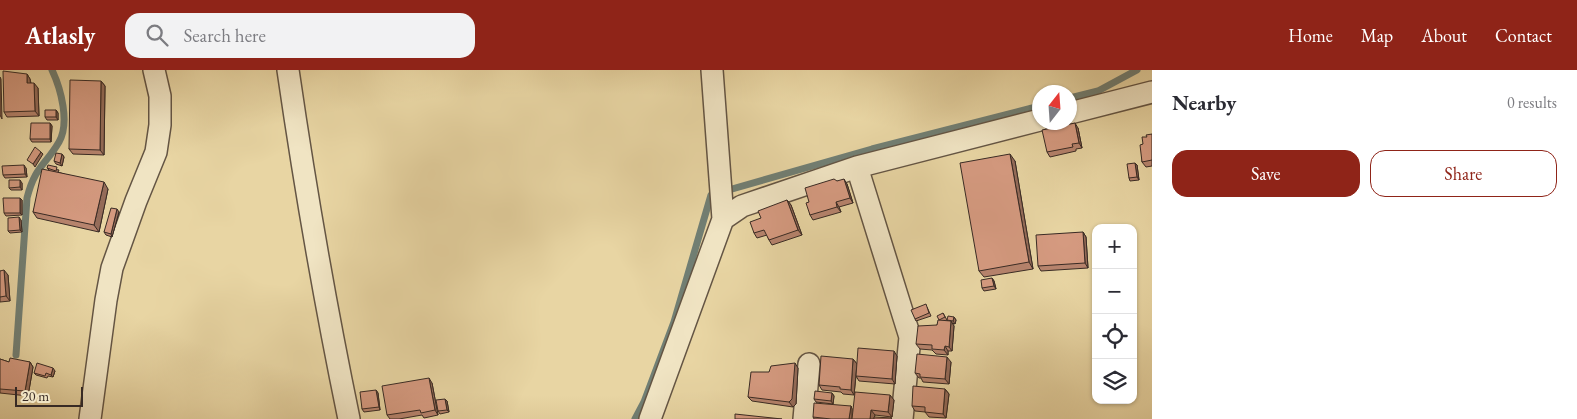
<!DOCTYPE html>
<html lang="en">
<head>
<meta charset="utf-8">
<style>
	body { margin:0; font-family:"EB Garamond",serif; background:#f2f2f3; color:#2b2b33 }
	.controls { position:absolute; right:15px; bottom:15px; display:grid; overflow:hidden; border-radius:10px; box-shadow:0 1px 4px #0004 }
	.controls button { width:45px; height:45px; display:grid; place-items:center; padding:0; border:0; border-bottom:1px solid #e1e1e2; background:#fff; color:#2b2b33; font:25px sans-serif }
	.compass { position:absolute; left:1032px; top:15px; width:45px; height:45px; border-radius:50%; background:#fff; box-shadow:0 1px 4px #0004; rotate:17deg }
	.scale { position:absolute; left:15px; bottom:12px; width:68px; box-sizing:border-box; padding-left:5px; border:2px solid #382a24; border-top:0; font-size:14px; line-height:18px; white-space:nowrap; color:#382a24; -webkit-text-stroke:4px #f0e4c3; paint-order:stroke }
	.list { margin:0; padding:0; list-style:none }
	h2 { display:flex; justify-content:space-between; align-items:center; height:65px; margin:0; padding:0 20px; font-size:21px }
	h2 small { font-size:16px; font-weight:400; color:#7c7c81 }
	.actions { display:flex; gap:10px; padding:15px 20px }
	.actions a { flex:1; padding:11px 0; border:1px solid #8f2418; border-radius:15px; text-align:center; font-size:18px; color:#8f2418 }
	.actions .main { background:#8f2418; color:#fff }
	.icon { flex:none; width:28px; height:28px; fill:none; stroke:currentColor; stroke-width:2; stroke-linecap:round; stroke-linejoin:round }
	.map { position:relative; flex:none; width:1152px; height:349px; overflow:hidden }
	header { display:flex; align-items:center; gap:30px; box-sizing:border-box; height:70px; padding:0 25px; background:#8f2418; color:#fff }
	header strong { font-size:24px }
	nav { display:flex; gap:28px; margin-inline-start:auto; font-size:18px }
	.search { width:350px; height:45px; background:#f2f2f3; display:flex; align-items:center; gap:12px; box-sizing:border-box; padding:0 18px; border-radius:15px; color:#7c7c81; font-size:19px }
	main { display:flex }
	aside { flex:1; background:#fff }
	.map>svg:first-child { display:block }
</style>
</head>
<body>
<header>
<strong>Atlasly</strong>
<div class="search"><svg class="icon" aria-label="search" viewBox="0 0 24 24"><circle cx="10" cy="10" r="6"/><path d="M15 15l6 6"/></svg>Search here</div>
<nav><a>Home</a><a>Map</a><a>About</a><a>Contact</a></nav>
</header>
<main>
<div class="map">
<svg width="1152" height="349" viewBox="0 0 1152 349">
	<rect width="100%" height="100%" fill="#e8d5a3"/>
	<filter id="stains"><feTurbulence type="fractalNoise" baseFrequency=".004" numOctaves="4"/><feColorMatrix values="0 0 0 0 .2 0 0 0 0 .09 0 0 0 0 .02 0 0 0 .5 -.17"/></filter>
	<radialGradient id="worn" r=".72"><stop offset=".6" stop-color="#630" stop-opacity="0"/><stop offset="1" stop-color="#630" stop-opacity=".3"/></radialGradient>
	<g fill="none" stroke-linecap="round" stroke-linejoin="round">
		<path stroke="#717f74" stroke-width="7" d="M1070,28L1098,21L1137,0
			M16,285L27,128C35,96 45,96 59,72C70,53 61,19 52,0
			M635,349L644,332L674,252L711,125L872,79L1040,36"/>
		<g stroke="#645544" stroke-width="24">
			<path id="street" d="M288,0C305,117 325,233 349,349
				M712,0L723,149
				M1070,43L1152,22
				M857,97L910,267L902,349
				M90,349L106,230L112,198L136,131L156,82L160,55V26L154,0
				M650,349L723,149L742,136L857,97L1040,50
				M804,349L809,294"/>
		</g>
		<use href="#street" stroke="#f0e4c3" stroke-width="21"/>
	</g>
	<path fill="#b7846e" stroke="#382a24" d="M27,4L30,9L31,13L38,18L39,46L7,47L4,42Z
		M101,11L105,16L104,85L73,84L69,79Z
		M56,40L58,43V50H47L45,47Z
		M50,53L52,56L51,72H32L30,69Z
		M1078,58L1082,78L1076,79V81L1050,87L1047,82Z
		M1152,64V96L1146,97L1142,92L1143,74Z
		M62,84L64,87L62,96L56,94L54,91Z
		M1015,91L1033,199L984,207L979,201Z
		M1137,95L1139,110L1130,111L1129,108Z
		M26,98L27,107L5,108L3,105Z
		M47,98L59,100L58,102L108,119L99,162L37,148L33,142L49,100Z
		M837,111L847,114L853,133L839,137L841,142L813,150L810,145L809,132Z
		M22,113V120H11L9,118Z
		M22,130V145L6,146L4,143Z
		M787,130L791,135L802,165L772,175L769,170L767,165L757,168L754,163L761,148Z
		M119,142L112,167L106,165L104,162Z
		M21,150L22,162L10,163L8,161Z
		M1083,162L1086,167L1088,198L1041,201L1038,196Z
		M0,201L8,205L10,231L0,232Z
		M992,208L994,211L996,219L984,221L982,218Z
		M927,237L931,246L916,251L915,249Z
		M943,243L947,250L945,251H948L947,250L954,247L956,250L955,254L952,253L954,256L952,281H948V285L936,284L932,280L920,279L916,274L937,255Z
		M897,286L895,314L859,311L856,306L854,325L843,324L841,322L822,320L819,315L853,289L857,294Z
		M0,289L9,292H30L33,297L28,326L0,323Z
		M951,292L949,314L923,312L921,308H919L915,303Z
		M798,298L796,334L793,337L752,331L748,327L769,302Z
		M55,301L53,307L48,306L47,308L36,305L34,303Z
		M432,313L438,345L424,348L422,345L399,349H390L387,345Z
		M945,319L949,324L946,348L929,347L925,342L915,341L912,336Z
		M376,320L378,323L380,340L364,342L362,339Z
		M832,323L834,326L833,334L816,332L814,329Z
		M894,330L892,347L875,345L874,347L852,349Z
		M447,331L449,342L440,344L438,341Z
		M851,336L852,339V349H814L813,347Z"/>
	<path fill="#956c5a" stroke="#382a24" d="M27,4L30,9L31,18L27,13Z
		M0,7L1,9L2,49L0,45Z
		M101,11L105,16L104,85L100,80Z
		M34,13L38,18L39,46L35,41Z
		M56,40L58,43V50L56,47Z
		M50,53L52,56L51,72L50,69Z
		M1075,53L1078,58L1082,78L1079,73Z
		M41,82L43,84L35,97L33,94Z
		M62,84L64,87L62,96L60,93Z
		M1010,84L1015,91L1033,199L1029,192Z
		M1135,93L1137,95L1139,110L1137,107Z
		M24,95L26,98L27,107L25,104Z
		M844,109L847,114L853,133L850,128Z
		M20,110L22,113V120L20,117Z
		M104,112L108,119L99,162L94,155Z
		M20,128L22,130V145L20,143Z
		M787,130L791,135L802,165L798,160Z
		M836,132L839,137L841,142L837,137Z
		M117,139L119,142L112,167L111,164Z
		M19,147L21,150L22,162L20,160Z
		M1083,162L1086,167L1088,198L1085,193Z
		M4,200L8,205L10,231L6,226Z
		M992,208L994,211L996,219L994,216Z
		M954,247L956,250L955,254L953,251Z
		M951,251L954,256L952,281L949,277Z
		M945,276L948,281V285L944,280Z
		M894,281L897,286L895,314L892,309Z
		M947,287L951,292L949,314L945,309Z
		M853,289L857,294L854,325L851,320Z
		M30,292L33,297L28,326L25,321Z
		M795,293L798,298L796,334L793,337L789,332Z
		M53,298L55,301L53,307L51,305Z
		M429,308L432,313L438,345L435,340Z
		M945,319L949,324L946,348L943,344Z
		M376,320L378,323L380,340L379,337Z
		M832,323L834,326L833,334L831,331Z
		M890,325L894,330L892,347L888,342Z
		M445,329L447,331L449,342L447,340Z
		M851,336L852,339V349H849Z
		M871,340L875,345L874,349H870Z"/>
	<path fill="#d59a80" stroke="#382a24" d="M3,1L27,4V13H34L35,41L4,42Z
		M70,10L101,11L100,80L69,79Z
		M45,40H56V47H45Z
		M31,53H50V69H30Z
		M1075,53L1079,73L1072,74L1073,77L1047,82L1042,60Z
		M1152,64V90L1142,92L1140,75L1143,74L1142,67H1147L1146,65Z
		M35,77L41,82L33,94L27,90Z
		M56,83L62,84L60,93L54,91Z
		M1010,84L1029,192L979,201L960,93Z
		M1135,93L1137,107L1129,108L1127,94Z
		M24,95L25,104L3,105L2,96Z
		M48,95L57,97L56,101L47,98Z
		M42,99L104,112L94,155L33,142Z
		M834,109L837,111L844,109L850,128L836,132L837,137L810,145L806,133L809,132L805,118Z
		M9,110H20V117L9,118Z
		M3,128H20V143H4Z
		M787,130L798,160L769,170L764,160L754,163L750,152L761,148L758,141Z
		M111,138L117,139L111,164L104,162Z
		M19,147L20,160L8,161V148Z
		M1083,162L1085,193L1038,196L1036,165Z
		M4,200L6,226L0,227V201Z
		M992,208L994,216L982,218L981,210Z
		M926,234L929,243L915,249L911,240Z
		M943,243L945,247L939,250L937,246Z
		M948,246L954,247L953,251L947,250Z
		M938,250L951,251L949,277L945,276L944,280L932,279V275L916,274L918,256L937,255Z
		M858,278L894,281L892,309L856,306Z
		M917,284L947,287L945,309L920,307V304L915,303Z
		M821,286L853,289L851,320L840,319V317L819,315Z
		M10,288L30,292L25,321L0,319V289L9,292Z
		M37,293L53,298L51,305L46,303L45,306L34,303Z
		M795,293L792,329L789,332L748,327L751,302H769L771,296Z
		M429,308L435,340L421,343L420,340L387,345L382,316Z
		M913,316L945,319L943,344L925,342V337L912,336Z
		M376,320L379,337L362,339L360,322Z
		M815,321L832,323L831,331L814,329Z
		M855,322L890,325L888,342L871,340L870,349H852Z
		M445,329L447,340L438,341L436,330Z
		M814,333L851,336L849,349H831L813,347Z
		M735,344L782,349H735Z
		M874,347L892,348L891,349H874Z"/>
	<rect width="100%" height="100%" filter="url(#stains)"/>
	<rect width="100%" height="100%" fill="url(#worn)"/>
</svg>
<div class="controls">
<button>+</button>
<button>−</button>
<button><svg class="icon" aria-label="locate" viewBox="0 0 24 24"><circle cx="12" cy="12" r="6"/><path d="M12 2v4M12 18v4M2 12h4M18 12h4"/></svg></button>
<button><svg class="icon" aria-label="layers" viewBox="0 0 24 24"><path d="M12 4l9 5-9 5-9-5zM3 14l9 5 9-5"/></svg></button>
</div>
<svg class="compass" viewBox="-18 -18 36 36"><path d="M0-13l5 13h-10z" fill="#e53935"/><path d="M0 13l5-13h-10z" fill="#7c7c81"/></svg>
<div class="scale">20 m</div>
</div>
<aside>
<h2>Nearby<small>0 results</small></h2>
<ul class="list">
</ul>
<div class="actions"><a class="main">Save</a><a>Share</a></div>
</aside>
</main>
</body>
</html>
